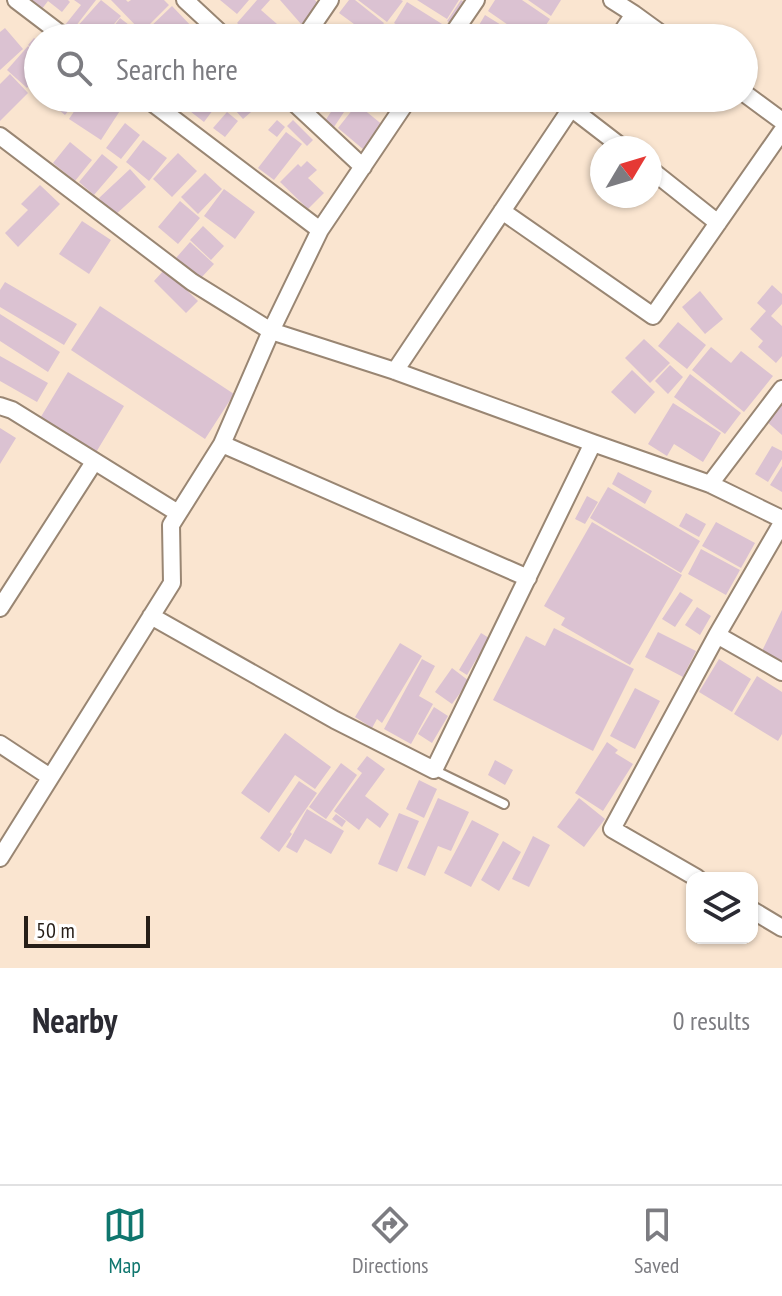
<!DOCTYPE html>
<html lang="en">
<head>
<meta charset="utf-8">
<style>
	body { margin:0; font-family:"PT Sans Narrow",sans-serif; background:#f2f2f3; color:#2b2b33 }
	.controls { position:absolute; right:24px; bottom:24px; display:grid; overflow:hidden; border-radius:16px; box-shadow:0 2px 6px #0004 }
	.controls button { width:72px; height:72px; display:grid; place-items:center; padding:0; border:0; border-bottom:2px solid #e1e1e2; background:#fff; color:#2b2b33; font:40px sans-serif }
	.compass { position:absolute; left:590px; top:136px; width:72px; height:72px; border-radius:50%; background:#fff; box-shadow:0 2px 6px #0004; rotate:52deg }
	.scale { position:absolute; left:24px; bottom:20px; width:126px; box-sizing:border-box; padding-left:8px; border:4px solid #261e17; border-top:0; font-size:22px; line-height:28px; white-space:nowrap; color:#261e17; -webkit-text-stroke:6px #fff; paint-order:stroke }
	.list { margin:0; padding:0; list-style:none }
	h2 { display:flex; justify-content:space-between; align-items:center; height:104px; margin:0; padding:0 32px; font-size:34px }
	h2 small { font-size:26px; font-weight:400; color:#7c7c81 }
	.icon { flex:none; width:44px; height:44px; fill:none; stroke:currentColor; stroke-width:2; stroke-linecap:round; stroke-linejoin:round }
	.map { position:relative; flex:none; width:782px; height:968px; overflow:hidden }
	.search { position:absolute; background:#fff; box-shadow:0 2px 6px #0004; left:24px; right:24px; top:24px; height:88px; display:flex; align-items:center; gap:20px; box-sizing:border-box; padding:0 28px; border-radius:44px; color:#7c7c81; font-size:30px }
	.sheet { height:216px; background:#fff }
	nav { display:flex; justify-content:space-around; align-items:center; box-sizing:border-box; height:112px; border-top:2px solid #e1e1e2; background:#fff; font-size:22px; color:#7c7c81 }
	nav a { display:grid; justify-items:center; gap:4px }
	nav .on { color:#0f766e }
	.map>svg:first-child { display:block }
</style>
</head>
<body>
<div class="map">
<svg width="782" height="968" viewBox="0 0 782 968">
	<rect width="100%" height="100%" fill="#fae5d0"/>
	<path fill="#dbc2d2" d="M20,0H68L70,2L62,12L48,1L38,14Z
		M74,0H96L72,31L65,25L81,5Z
		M101,0L121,16L102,38H85L75,29Z
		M111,0H126L128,2L131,0H164L169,5L142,32Z
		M220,0H249L237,14Z
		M257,0H270L261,10L293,38H255L237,23Z
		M280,0H315L321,7L301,24Z
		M349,0H355L384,23L373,38L339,13Z
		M358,0H401L403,1L387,22Z
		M417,0H459L447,19Z
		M461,0L469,5L456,26L447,21Z
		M495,0H522L550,19L537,38H527L488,11Z
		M528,0H561L551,16Z
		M407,2L450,29L444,38H418L394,23Z
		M172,6L194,29L185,38H155L147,30Z
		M485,15L522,38H474L472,37Z
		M120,18L142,35L140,38H105Z
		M391,26L407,38H382Z
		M5,28L23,49L0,70V32Z
		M329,28L345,38H323Z
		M34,38L38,41L37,52L28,45Z
		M28,46L38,55V75L27,88L7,70Z
		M10,74L28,93L0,121V84Z
		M38,79V95L30,89Z
		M45,98H79L65,115Z
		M83,98H118L125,103L101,140L69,119Z
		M179,98H222L204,122L177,101Z
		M232,98H263L265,100L243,119L228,102Z
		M297,98H326L320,110Z
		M340,98L350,103L334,127L325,121Z
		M357,104L384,126L364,150L338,128Z
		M227,112L238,121L225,137L213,128Z
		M277,120L285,127L277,137L268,130Z
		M293,120L313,140L307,146L287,126Z
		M125,123L140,135L121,159L106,148Z
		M286,132L302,144L274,180L258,168Z
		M143,140L167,158L149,181L126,162Z
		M70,142L92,160L75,181L53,163Z
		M178,153L197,171L172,197L153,179Z
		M102,154L118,167L94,195L79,182Z
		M307,161L317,170L308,178L324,193L308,209L280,182L298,164L301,167Z
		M130,169L146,187L114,216L99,198Z
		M205,173L222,189L198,214L181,197Z
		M40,185L60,204L18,247L5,233L28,210L21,204Z
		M224,189L255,212L235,239L204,216Z
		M180,201L200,218L178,244L158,227Z
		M82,221L111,240L89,274L59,254Z
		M203,226L224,246L211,260L190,240Z
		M190,242L214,264L200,279L176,258Z
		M165,269L198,301L186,313L154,281Z
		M5,282L77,324L64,345L0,307V290Z
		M772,285L782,294V304L771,316L782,326V356L776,363L758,347L763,341L750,329L766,311L757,303Z
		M700,291L723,319L705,334L682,307Z
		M100,306L234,394L205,439L71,350Z
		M0,314L60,352L48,372L0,341Z
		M678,322L706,345L687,369L658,346Z
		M644,339L670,363L650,383L625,358Z
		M711,347L731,363L741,351L773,376L744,412L692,370Z
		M0,356L48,383L37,402L0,381Z
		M670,365L683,377L668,394L655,381Z
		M632,370L655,392L635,414L611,392Z
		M68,372L124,406L95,454L39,420Z
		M690,374L741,413L725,434L674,397Z
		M780,402L782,403V435L765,420Z
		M673,403L721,433L703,462L674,444L667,456L648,444Z
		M0,428L16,438L0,464Z
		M772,446L782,451V459L768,482L755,474Z
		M782,466V492L770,485Z
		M618,472L652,491L645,504L612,484Z
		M608,487L700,541L681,573L590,518Z
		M587,496L598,502L585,524L575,519Z
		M686,513L706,524L699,537L679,526Z
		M592,522L682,575L630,665L561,625L565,618L544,606Z
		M716,522L755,543L741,568L702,546Z
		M701,549L740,570L726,595L688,574Z
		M680,592L693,600L675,627L662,619Z
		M697,607L711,616L700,635L685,625Z
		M782,610V661L762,651Z
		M554,628L634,669L593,751L493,700L526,636L545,646Z
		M658,632L696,651L683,677L645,657Z
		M481,633L489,638L467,675L459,670Z
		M400,643L422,656L382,723L377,719L372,728L355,717Z
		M422,659L435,666L419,696L433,704L411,744L384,729Z
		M719,659L751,679L732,712L699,692Z
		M452,668L469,681L452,704L435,692Z
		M757,676L782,692V734L778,741L734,714Z
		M635,688L660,701L635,749L610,736Z
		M434,707L448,716L432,743L418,734Z
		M285,733L331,767L315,789L295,775L269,813L241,793Z
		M607,742L618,750L615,753L633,764L603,811L575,793Z
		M367,756L385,769L365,796L389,814L380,828L367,818L359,830L334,811L362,773L357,769Z
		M495,760L513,770L505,785L488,775Z
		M341,763L357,775L326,819L309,807Z
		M419,780L437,789L424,818L406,809Z
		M299,781L317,793L290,832L292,834L279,852L260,838Z
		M438,798L469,812L451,851L438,846L425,876L407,868Z
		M579,798L605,819L584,847L557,827Z
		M307,809L344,831L331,854L305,839L297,853L286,847Z
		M399,813L419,821L397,872L378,864Z
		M336,814L346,821L342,827L332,819Z
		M472,820L499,834L471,887L444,873Z
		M533,836L550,845L529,887L512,879Z
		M503,841L521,852L499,891L481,880Z"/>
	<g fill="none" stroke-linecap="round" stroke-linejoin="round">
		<g stroke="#998673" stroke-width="12">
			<path id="lane" d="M434,770L504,804"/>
		</g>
		<g stroke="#998673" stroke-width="20">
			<path id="street" d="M16,0L66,38
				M185,0L226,38
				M612,0L634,14L618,38
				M634,14L667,38
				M304,38L330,0
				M450,38L476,0
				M744,93L782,121
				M146,98L320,230
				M289,98L363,167
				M571,108L623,148
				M0,136L192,282L271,331L320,230L409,98
				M650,169L718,223
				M502,211L653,316L782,131
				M395,371L578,98
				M0,406L12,410L178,513
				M222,444L528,578
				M710,484L782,389
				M0,608L94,462
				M151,616L335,720L434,770L593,443
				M717,635L782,672
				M0,744L50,777
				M0,858L172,583L171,525L222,444L271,331L395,371L593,443L710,484L782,519
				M697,878L612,829L717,635L782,523
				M752,910L782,928"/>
		</g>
		<use href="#lane" stroke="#fff" stroke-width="8"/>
		<use href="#street" stroke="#fff" stroke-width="16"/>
	</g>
</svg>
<div class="controls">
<button><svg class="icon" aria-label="layers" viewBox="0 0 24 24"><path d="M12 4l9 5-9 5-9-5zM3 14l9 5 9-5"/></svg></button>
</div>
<svg class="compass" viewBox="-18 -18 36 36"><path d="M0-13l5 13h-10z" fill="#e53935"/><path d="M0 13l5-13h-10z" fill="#7c7c81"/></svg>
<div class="scale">50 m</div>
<div class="search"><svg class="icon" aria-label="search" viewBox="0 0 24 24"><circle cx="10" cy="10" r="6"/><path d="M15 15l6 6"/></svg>Search here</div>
</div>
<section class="sheet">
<h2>Nearby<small>0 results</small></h2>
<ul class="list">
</ul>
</section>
<nav>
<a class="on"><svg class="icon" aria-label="map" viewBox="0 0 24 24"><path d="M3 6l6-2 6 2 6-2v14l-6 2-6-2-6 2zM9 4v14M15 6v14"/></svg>Map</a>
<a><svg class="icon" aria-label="directions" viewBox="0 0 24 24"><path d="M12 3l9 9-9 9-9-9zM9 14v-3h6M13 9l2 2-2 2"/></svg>Directions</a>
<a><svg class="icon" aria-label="saved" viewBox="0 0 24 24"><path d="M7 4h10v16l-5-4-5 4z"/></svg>Saved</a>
</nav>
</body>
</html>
